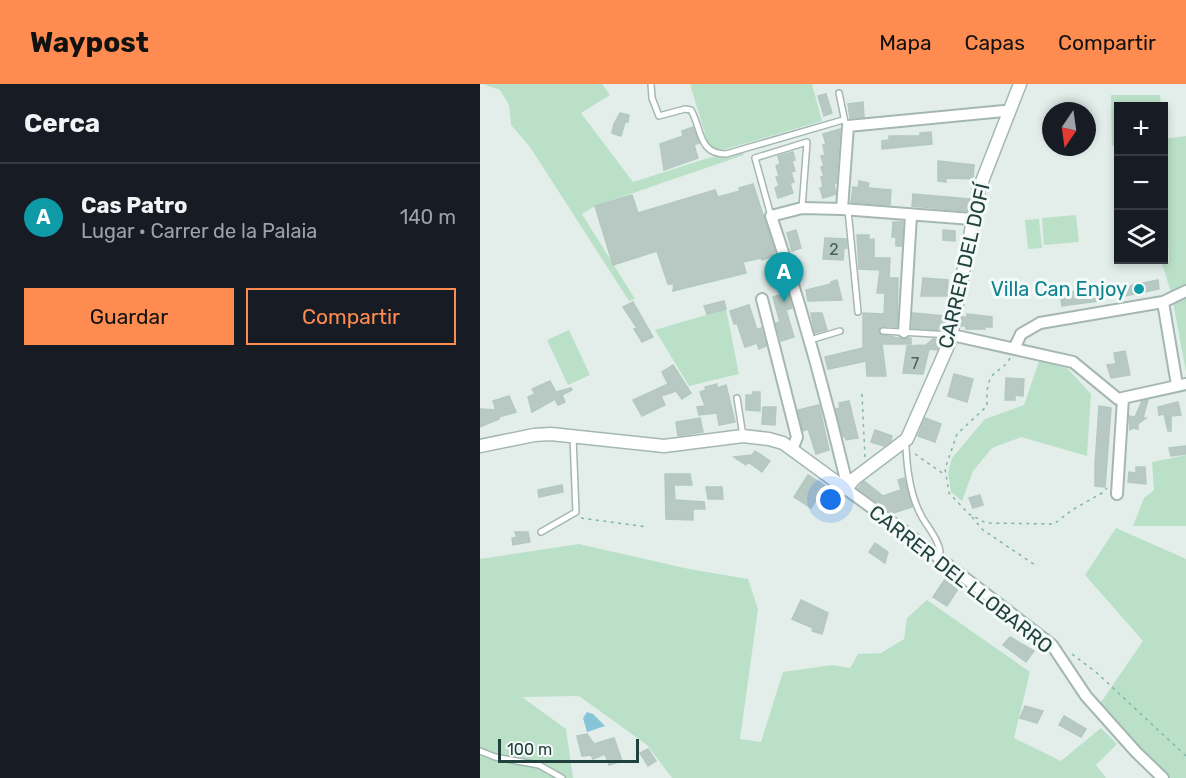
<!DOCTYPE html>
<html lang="es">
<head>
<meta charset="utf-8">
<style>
	body { margin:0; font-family:Rubik,sans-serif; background:#20242c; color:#f1f3f6 }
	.controls { position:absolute; right:18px; top:18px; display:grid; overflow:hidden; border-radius:0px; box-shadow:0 3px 9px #0003 }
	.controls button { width:54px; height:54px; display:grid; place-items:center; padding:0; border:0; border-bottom:2px solid #363941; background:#171b24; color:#f1f3f6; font:30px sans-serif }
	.compass { position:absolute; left:562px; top:18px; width:54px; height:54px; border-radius:50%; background:#171b24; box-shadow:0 3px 9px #0003; rotate:193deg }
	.scale { position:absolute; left:18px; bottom:15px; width:141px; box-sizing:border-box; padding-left:6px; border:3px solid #21413c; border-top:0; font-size:16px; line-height:21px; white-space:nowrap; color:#21413c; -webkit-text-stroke:4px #f4faf8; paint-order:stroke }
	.you { position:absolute; left:351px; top:416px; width:21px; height:21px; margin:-15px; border:4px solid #fff; border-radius:50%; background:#1a73e8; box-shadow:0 0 0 9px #1a73e833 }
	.badge { display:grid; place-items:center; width:39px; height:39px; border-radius:50%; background:#fe8c50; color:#fff; font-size:20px; font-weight:700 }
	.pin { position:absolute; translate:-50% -50px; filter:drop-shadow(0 2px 3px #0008) }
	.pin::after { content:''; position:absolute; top:32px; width:21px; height:18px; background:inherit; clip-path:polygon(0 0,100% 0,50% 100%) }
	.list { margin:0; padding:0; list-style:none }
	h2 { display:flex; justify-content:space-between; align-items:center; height:78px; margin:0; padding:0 24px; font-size:26px }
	h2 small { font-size:20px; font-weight:400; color:#9ea1a6 }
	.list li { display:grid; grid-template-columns:39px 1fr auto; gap:18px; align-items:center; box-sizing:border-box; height:108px; padding:0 24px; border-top:2px solid #363941 }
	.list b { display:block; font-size:22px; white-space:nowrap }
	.list p { margin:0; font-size:20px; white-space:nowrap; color:#9ea1a6 }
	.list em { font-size:20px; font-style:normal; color:#9ea1a6 }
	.actions { display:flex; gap:12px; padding:18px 24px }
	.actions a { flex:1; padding:14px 0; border:2px solid #fe8c50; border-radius:0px; text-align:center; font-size:21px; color:#fe8c50 }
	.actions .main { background:#fe8c50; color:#111 }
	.icon { flex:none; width:33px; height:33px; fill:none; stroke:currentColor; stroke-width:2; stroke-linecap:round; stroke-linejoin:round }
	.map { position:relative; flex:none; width:706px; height:694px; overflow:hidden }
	header { display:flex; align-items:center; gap:36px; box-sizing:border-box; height:84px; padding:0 30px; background:#fe8c50; color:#111 }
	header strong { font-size:28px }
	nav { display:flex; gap:33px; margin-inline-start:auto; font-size:21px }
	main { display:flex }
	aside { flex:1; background:#171b24 }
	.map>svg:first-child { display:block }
</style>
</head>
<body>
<header>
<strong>Waypost</strong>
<nav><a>Mapa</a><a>Capas</a><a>Compartir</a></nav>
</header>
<main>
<aside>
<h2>Cerca<small></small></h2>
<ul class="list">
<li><span class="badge" style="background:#0f9aa8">A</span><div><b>Cas Patro</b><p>Lugar · Carrer de la Palaia</p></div><em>140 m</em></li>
</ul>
<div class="actions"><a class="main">Guardar</a><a>Compartir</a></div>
</aside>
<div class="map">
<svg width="706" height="694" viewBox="0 0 706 694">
	<rect width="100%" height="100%" fill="#e3eeea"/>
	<path fill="#bae1c8" d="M3,0H122L130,11L101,29L153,98L228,74L262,67L264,71L115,122L102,130L155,215L149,217L50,63L31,41L29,21L20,6Z
		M210,0H332L342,37L239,67L229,63Z
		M631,11H680L681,22H638V61L632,62Z
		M706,52V201L691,209L682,179L689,177L684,55Z
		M596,131L599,158L564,161L562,134Z
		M559,135L562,164L548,165L545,136Z
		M706,213V288L693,218Z
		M246,225L259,290L209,302L175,246Z
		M89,246L110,291L88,301L67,256Z
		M559,277L587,284L611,310L607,372L541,353L512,364L493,387L482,417L471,408L468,389L472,374L505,335L544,321Z
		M706,371V442H653L664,414L674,406L672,378Z
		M636,444L706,475V694H691L677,684L619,621L663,557L605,491Z
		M99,460L209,485L268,495L278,525L260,655L281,658L303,588L352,581L370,584L378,570L401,569L424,555L427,534L447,516L550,588L534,654L581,677L621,644L637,660L616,681L626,694H192L167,661L99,612L42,613L86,645L93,694H0V475Z"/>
	<path fill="#86c4d8" d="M107,628L113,630L125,642L107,648L103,634Z"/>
	<path fill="#b8c9c3" stroke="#b4c8c2" stroke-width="1.5" d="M346,10L352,29L344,32L338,12Z
		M383,18L384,33L370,34L368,20Z
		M140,29L149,31L148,38H145L141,52L132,49L134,40Z
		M213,43L219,59L214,61L218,74L184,86L180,60L203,52L202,47Z
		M360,45L356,99L354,100L356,110L343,114L340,104L343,103L341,93H344L341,83L344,82L341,72L345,71L343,61L346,60L343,50Z
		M451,48L452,60L402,65V57L409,56V52H440V49Z
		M313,68L315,76L312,77L315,87L311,88L314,98L310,99L313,109L298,114L295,104L299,102L296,93L299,92L296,82L300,80L298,72Z
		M458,77L494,81L493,95L466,94V98L458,97Z
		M379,97L389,99L388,104L411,106L410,121L371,118L373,103L378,104Z
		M273,100L296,171L282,176L281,174L263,178L266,189L193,207L194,200H188L177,167L133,181L115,122L152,111L158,129L235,106L238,113L260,107L259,104Z
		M433,110L489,115L486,127L432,122Z
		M413,138H423L422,162H416V153H412Z
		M316,146L321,164L312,167L307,149Z
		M463,146L475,147V157L463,156Z
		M377,151H389V156L394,155V174H410L409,194H418L417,243L401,242L399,245V250L423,255L431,254V260H402L406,292H387L386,277L348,285L345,273L383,264V229L404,230L405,209H397L400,186L379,185Z
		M345,154L366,155L367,164H364L363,176L343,175Z
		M443,194L468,196L467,212H441Z
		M357,196L362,216L328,217L326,206L351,200V198Z
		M678,196L679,205L640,213L639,204Z
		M617,203L618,217L582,222L580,210Z
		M308,209L312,224L306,226L314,253L301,257L296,239L300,238L293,213Z
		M244,217L246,225L227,230L224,222Z
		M153,218L173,253L162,258L154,245L157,244L143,223Z
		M269,221L277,246L281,244L286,262L279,265L277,259L265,263L257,239L254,240L250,227Z
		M331,229H342L347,246L335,249Z
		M433,229L465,232L464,246L432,244Z
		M487,230L512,233V243H505V245H486V242H481L483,233H487Z
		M453,255H462L457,266L449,265L443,290L423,289L427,262L446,261Z
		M645,267L650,291L631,294L627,281L636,280L634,269Z
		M193,281L211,309L202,315L196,307L181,312L185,321L162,332L153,316L188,300L182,288Z
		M474,290L493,295L487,318L468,312Z
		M526,294L544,295L543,312L535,311V316H525Z
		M70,297L76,308L91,304L92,306L82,311L85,318L78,321L75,315L52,328L48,313L55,310L52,305Z
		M237,300V304L246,301L255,338L239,341L237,329L219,331L217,323L225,322L220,308L226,306L225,303Z
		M273,308H280V327L266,326V311H273Z
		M29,312L36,328L19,333V335L0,343V325L16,326L13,317Z
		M668,316L663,334H666L658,340V345L653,344L650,346L649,332L655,333L662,317Z
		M369,317L378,354L366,356L365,352L363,353L356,325L360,324L359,319Z
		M698,318L701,331L691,332V347H688L684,330L679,331L678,323Z
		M339,321L349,366L336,370L328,345L323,347L318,326Z
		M619,322L631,324L625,403L615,402V381Z
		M283,323H296L295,341L282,340Z
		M220,334L223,348L198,352L196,338Z
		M445,334L461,340L455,358L438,352Z
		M395,346L412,352L411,357L404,362L391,358Z
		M706,362V370L691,372L689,364Z
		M275,367L290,377L282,388L268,378L266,381L254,373L272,371Z
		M656,383H665L666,400L648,398L649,388L656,389Z
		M185,390H210L212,401H194L195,416L224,418L225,425H213V436L186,435Z
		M328,391L345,402L331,424L314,413Z
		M424,394L432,423L413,429L378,404L384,397L403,412L421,406L418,396Z
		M82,401L83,408L59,413L58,406Z
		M226,403H242L243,415H228Z
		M500,411L503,421L493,424L489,414Z
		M35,448H48L50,458L33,461L32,454L37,453Z
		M395,459L408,468L405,479L389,468Z
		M467,492L480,502L467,522L453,513Z
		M321,516L348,529L342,550L332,547L333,544L312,535Z
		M530,553L554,567L546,578L523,561Z
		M545,622L563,627L557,639L540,634Z
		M584,632L606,645L601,653L579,641Z
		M107,650L114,660L134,654L142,677L129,681L125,670L113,675L111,671L102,672L97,652Z
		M168,665L176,677L168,682L160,669Z"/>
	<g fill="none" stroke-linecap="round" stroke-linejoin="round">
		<g stroke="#a5b7b2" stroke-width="8">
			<path id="service" d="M171,0L172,14L179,32L205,25L211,26C222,45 218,70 246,70L363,36
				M359,9L365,38
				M368,126L378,228
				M291,132L275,74L327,58L322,124
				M403,247L471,251
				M330,256L360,247
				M257,314L263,352
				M426,363C427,387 430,412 442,433C448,444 458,454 460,467L457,472
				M61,448L96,428L93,353
				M0,667L15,673L59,681L82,694"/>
		</g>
		<g stroke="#a5b7b2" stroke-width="14">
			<path id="minor" d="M362,125L368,42L524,27L528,28
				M492,135L362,125L322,124L291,132C320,218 344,304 365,392L366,405L424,447L572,561L606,612L656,668L683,694
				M282,215L317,353L312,366
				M683,218L697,301
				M424,248L431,131
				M472,251L593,278L638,315L706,300
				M534,265L541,250L560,239L683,218L706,207
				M637,410L643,314"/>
		</g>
		<g stroke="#a5b7b2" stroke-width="15">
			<path id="tertiary" d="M0,362L54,351L71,350L184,362L263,352L289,355L303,359L366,405L374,395L427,355L470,257L499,105L540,0"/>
		</g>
		<path stroke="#80b5a9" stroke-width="1.5" stroke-dasharray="3 4.5" stroke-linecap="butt" d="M530,274C526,283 518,285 512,292C506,300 507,312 507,322L477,350L465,385L469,409L489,430L506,439L574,440L592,426L622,409L627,404
			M382,310L385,374
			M435,370L465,391
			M492,433L503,446L555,481
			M101,434L168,443
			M592,570L617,589L706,672"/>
		<use href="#service" stroke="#fff" stroke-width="5"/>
		<use href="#minor" stroke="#fff" stroke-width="10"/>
		<use href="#tertiary" stroke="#fff" stroke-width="12"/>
	</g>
	<circle fill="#0f9aa8" stroke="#f4faf8" stroke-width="2" cx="659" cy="205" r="6"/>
	<g text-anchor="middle" stroke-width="6" stroke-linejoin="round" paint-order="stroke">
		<g font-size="16" fill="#47635e">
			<text x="354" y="171">2</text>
			<text x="435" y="285">7</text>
		</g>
		<g font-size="20" fill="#21413c" stroke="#f4faf8">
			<text transform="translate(484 182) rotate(-77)" y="7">CARRER DEL DOFÍ</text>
			<text transform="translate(481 495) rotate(38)" y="7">CARRER DEL LLOBARRO</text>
		</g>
		<g font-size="20" fill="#0d838f" stroke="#f4faf8" text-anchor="end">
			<text x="647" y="212">Villa Can Enjoy</text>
		</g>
	</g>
</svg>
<div class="controls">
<button>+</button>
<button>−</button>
<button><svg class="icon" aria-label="layers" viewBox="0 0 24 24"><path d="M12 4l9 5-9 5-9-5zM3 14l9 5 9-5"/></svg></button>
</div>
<svg class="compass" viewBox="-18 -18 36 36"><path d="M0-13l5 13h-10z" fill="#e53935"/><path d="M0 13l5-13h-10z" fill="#9ea1a6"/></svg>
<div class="scale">100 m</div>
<div class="you"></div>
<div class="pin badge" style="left:304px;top:218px;background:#0f9aa8">A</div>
</div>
</main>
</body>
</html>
